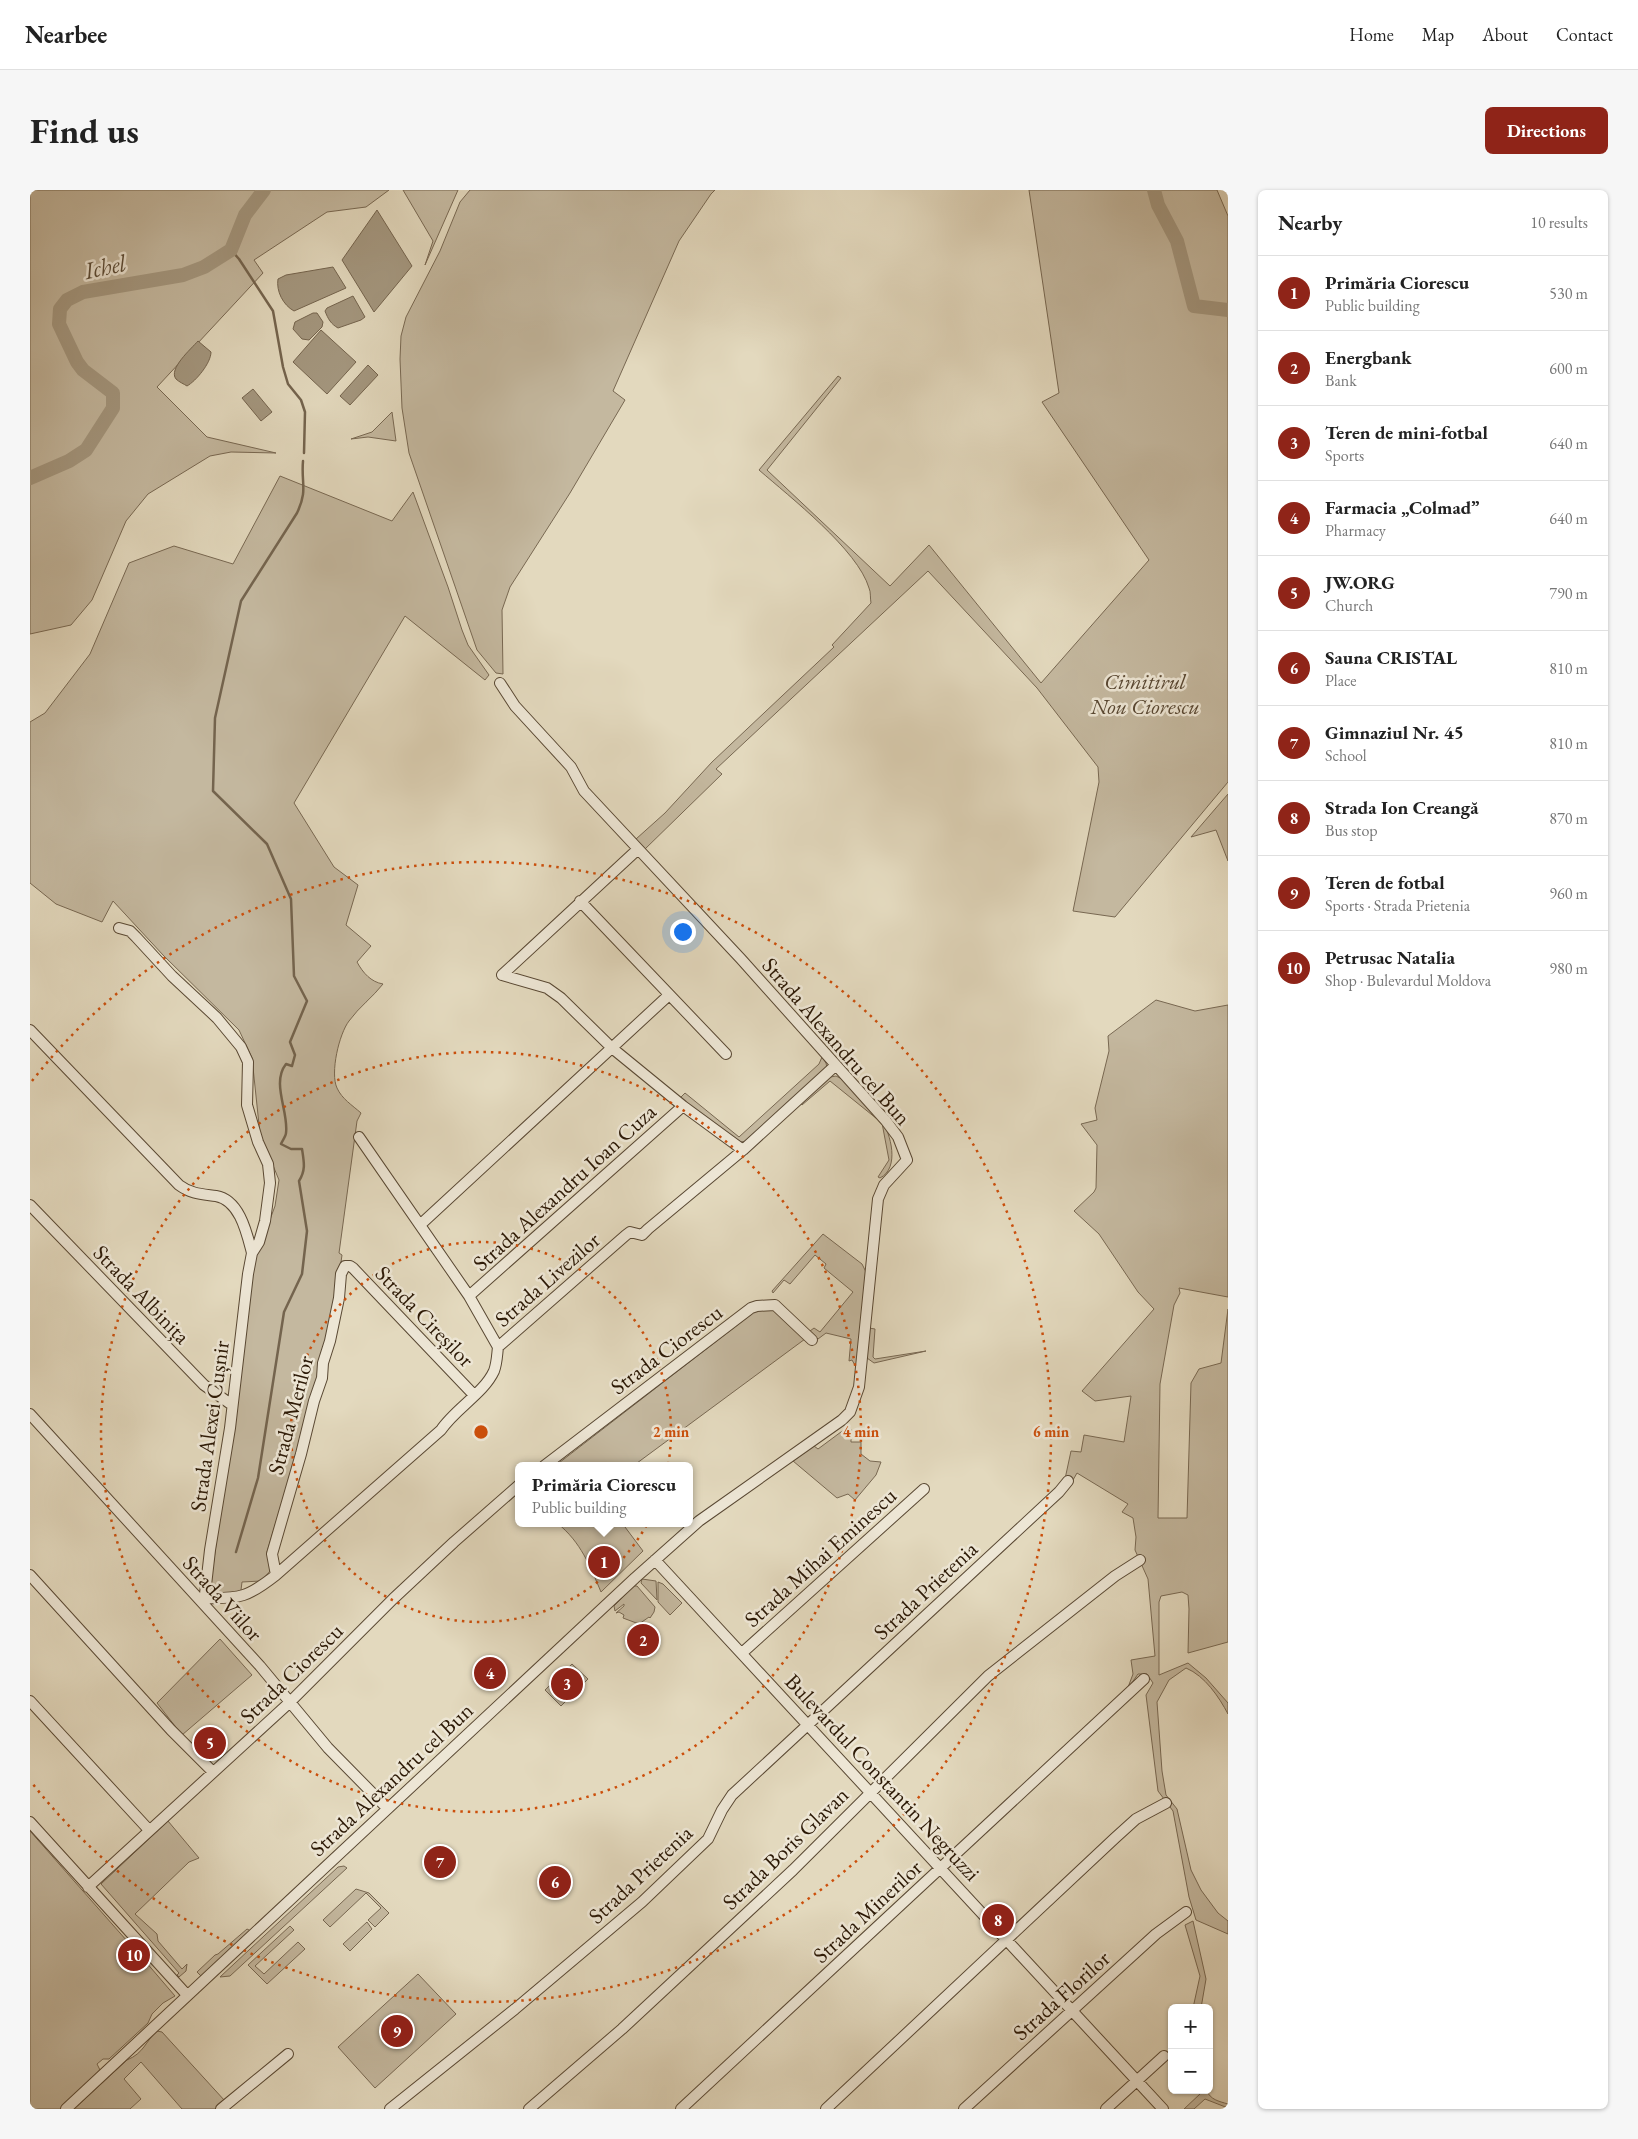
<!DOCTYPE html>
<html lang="en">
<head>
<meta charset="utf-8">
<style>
	body { margin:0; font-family:"EB Garamond",serif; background:#f6f6f6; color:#222 }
	.controls { position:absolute; right:15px; bottom:15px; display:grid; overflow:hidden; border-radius:8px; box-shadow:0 1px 4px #0004 }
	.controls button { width:45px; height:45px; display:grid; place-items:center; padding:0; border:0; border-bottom:1px solid #e0e0e0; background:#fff; color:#222; font:25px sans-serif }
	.you { position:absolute; left:652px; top:741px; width:18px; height:18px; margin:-12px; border:4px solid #fff; border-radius:50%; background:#1a73e8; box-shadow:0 0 0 8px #1a73e833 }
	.badge { display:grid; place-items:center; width:32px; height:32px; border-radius:50%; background:#8f2418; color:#fff; font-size:16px; font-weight:700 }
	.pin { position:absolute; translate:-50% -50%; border:2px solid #fff; box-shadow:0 1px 5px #0006 }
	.popup { position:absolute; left:485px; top:1272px; width:178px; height:65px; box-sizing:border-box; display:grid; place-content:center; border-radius:8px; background:#fff; filter:drop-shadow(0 1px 4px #0005); font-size:16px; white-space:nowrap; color:#767676 }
	.popup b { font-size:19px; color:#222 }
	.popup::after { content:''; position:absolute; left:50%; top:100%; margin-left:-10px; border:10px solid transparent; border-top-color:#fff }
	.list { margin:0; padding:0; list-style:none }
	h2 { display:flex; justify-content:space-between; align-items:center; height:65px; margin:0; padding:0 20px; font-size:21px }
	h2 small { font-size:16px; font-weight:400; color:#767676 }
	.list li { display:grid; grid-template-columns:32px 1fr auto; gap:15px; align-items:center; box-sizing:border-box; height:75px; padding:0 20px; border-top:1px solid #e0e0e0 }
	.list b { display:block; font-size:19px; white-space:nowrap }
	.list p { margin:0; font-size:16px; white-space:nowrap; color:#767676 }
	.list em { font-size:16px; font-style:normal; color:#767676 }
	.map { position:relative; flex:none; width:1198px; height:1919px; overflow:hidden; border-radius:8px }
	header { display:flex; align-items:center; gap:30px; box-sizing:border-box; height:70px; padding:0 25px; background:#fff; border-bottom:1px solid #e0e0e0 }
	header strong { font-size:24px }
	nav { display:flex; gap:28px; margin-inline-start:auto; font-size:18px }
	.intro { display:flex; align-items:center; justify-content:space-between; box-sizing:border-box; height:120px; padding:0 30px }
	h1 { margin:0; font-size:35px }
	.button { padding:12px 22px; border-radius:8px; background:#8f2418; color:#fff; font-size:18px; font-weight:700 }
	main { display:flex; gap:30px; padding:0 30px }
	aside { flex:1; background:#fff; border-radius:8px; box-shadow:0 1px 4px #0004 }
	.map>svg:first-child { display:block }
</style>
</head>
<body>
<header>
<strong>Nearbee</strong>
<nav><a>Home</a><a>Map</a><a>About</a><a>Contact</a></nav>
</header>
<div class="intro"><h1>Find us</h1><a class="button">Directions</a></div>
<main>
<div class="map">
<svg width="1198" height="1919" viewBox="0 0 1198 1919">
	<rect width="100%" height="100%" fill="#e3d9be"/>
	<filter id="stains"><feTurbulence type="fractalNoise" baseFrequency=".004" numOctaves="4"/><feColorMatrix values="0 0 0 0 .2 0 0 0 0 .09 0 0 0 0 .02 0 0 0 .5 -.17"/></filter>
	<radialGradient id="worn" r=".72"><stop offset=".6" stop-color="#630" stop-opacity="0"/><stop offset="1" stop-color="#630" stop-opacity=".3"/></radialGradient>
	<path fill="#c4b89f" stroke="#786852" d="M0,0H359L336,17L297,22L224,70L233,83L127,197L177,247L246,263L201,262L180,266L118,304L96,331L62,410L41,435L0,444Z
		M373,0H428L395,75L403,51Z
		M440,0H685L681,4L649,51L583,201L595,210L540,303L480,397L472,420L473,484L466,483L447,460L379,263L372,218L370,169L371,146L376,127L410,61L430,12Z
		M999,0H1187L1198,26V592L1085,727L1043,721L1069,592L1068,577L1007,498L898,381L686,579L692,584L614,660L606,649L635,623L682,572L804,457L802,455L841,413C840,408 841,402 839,398C828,360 760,307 729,280L808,186L811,188L737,280L860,396L899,355L1011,493L1119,370L1012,212L1029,203Z
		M362,222L366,251L338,247L321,249L342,242Z
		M250,286L362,331L383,302L418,397L432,440L438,455L459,485L455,490L375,426L264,613L304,677L328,695L316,735L341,756L327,772C333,783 341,792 353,794C343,807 329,817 319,831C309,844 300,883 307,898C312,909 322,915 331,923L327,931L309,1063L312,1065L306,1108L291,1183L237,1362L241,1380L231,1391L212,1392L211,1400L207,1404L182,1403L180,1399L224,1073L245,1016L249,990L230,944L222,868L209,840L133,765L83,711L72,732L26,714L0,693V532L15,523L60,464L99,373L144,356L203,374Z
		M1198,604V671L1186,640L1161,647Z
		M1126,810L1165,821L1198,815V1107L1149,1098L1150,1103L1144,1115L1130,1194L1128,1328H1157L1161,1193L1169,1179L1191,1173L1198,1119V1452L1158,1463L1159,1419L1158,1405L1152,1402L1131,1406L1129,1412V1485L1158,1473L1176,1488L1198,1513V1524C1189,1507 1175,1486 1156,1478L1139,1490L1127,1512L1132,1581L1136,1605L1147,1619L1161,1680L1171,1700L1188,1723L1198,1731V1744L1166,1730L1159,1707L1143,1621L1128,1601L1116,1505L1123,1493L1117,1484H1108L1097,1500L1103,1484L1101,1470L1125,1466L1118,1389L1105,1360L1106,1347L1103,1328L1092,1322L1098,1314L1047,1283L1043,1290L1035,1289L1041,1261L1051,1262L1054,1245L1094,1252L1101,1206L1065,1211L1052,1201L1124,1119L1108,1102L1069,1044L1044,1021L1064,1002L1066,998L1067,955L1051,934L1067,930L1065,918L1079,861L1078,846Z
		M792,867L796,873L797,878L719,951L709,952L650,908L655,903L709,947L789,874Z
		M806,886L810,888C823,901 841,914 851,929C861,944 870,978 850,988L848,987L859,970L852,933L800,891L772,915L771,912L795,888Z
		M793,1044L832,1074L836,1082L829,1177H826L822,1170L819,1171L821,1149L796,1143L788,1149L780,1141L784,1138L790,1142L823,1102L794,1078L796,1074L785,1065L760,1094L754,1090L743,1103L742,1101Z
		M744,1117L775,1149L603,1276H525L728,1119Z
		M839,1138L845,1139L843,1167L845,1169L896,1161L844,1173L837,1168Z
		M815,1239H821V1252H831V1264L840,1271L851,1272L846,1285L825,1310L818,1304L807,1308L763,1271L784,1256L788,1259Z
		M527,1333H592L613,1361L571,1402C560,1376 551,1352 527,1333Z
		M612,1389L626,1391L627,1410L611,1393Z
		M628,1392L633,1394L652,1413L640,1425L628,1412Z
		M604,1396H607L625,1417L624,1422L620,1428L619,1427L609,1434L593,1428L594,1425L589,1422L586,1423L594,1416V1414L585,1421L584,1416Z
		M190,1449L222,1485L152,1545L127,1513Z
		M542,1474L558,1489L531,1516L515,1500Z
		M138,1631L169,1668L159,1672L105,1724L127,1744L128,1751L152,1779L157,1774L156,1781L149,1787L147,1785L149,1783L71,1694Z
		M0,1641L105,1760L100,1765L103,1769L109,1764L145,1806L133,1813L122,1824L118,1833L79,1869H73L67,1874L70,1880L68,1883L30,1919H0Z
		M314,1676L317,1678L200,1786L190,1787L308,1677Z
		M326,1699L339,1703L359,1723L345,1737L338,1730L351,1718L336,1703L300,1737L293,1730Z
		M1163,1731L1176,1789L1171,1818H1163L1170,1786L1155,1735Z
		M337,1732L342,1739L320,1761L313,1754Z
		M260,1736L264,1740L225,1776L234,1784L268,1752L275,1759L237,1794L218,1775Z
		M217,1739L221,1741L172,1787L167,1782L185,1765L188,1764Z
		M388,1784L426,1824L345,1898L308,1857Z
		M127,1841L132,1842L195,1911L185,1919H152L111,1872L94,1889L111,1909L100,1919H44L97,1870C114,1863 115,1852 127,1841Z
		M1170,1900H1176C1181,1910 1188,1911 1198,1914V1918L1175,1909L1164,1919H1154L1171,1903Z"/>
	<path fill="#a4977f" stroke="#74644e" d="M347,20L382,76L344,122L312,70Z
		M303,77L316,98L264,121C253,115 246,101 248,89L256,85Z
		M323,106L335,127L331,130L308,138C301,134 298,129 295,121L297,118Z
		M283,123H287L293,132L292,137L279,150L272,149L263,139L265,132Z
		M291,140L326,172L297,204L263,172Z
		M168,151L181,162C181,173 166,191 157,196C154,194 149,192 146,189C138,179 161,159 168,151Z
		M338,175L348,185L320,215L310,206Z
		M223,199L242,222L231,231L212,208Z"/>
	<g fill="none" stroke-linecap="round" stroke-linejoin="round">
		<path stroke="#74644e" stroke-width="2.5" d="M201,60L209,69L243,121L253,177L258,194L271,210L275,222L274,263
			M206,1362L228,1288L254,1122L272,1084L277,1041L269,991C276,980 274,972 272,959H261L251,954C252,951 256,946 256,943C259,922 241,893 256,874L262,876L265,865L260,852L277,811L264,786L261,709L237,654L183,601L185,528L211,411L267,323C278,300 271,294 273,271"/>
		<path stroke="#a4977f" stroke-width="14" d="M1124,0L1128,15L1147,51L1164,116L1198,120
			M0,288L39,271L56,260L83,218V203L53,180L47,172L29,134L30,119L37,110L53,102L153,85L174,77L201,60L215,25L234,0"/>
		<g stroke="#594833" stroke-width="12">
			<path id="minor" d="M550,711L696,864
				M89,738L100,741L106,747L142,786L187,828L211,857L218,872L217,915L228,952L238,974L240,993L235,1031L229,1052L222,1063L218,1084L200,1238L180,1360L174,1413
				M472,785L517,798L531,808L582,858L653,916L713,960
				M472,785L607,660
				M0,840L149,995C161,1004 172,1004 186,1006C210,1010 217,1044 222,1063
				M329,947L439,1106L468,1157
				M0,1015L174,1195L202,1215
				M390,1035L639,805
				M439,1106L653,916
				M0,1224L230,1476L298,1558L357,1618
				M514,1276L721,1118L727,1116L745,1115L782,1150
				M625,1370L1133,1919
				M0,1385L141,1540L183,1582
				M246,1385L242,1364L271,1264L284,1211L292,1188L293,1173L300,1151L309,1108L311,1084L315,1076H320L323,1078L444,1205
				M175,1408C210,1409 218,1407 246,1385L411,1240C425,1219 454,1203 464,1181C467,1173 467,1165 468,1157L596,1045L600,1042L612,1045L618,1039L713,960L806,875
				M712,1463L894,1299
				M0,1511L119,1640
				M0,1632L157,1805
				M58,1697L259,1513L363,1409L424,1352L489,1295
				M36,1919L605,1388L669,1331L812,1230L820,1222L829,1197L848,1009L854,995L877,970L868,947L856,931L711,769L554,601L541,577L485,516L470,493
				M191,1919L258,1864
				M360,1919L485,1819L612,1712L678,1649L692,1620L702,1605L1029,1302L1038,1291
				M499,1919L592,1839L763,1680L958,1486L1085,1386L1110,1370
				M651,1919L1114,1489
				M796,1919L1085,1648L1106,1629L1136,1613
				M934,1919L1126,1744L1156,1722
				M1076,1919L1134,1866"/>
		</g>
		<use href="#minor" stroke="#ede6d5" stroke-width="10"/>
	</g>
	<g fill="none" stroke="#cc4f0b" stroke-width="2.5" stroke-dasharray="2.5 5">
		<circle cx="451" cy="1242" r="190"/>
		<circle cx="451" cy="1242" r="380"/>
		<path d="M2 891A570 570 0 1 1 2 1593"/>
	</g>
	<g text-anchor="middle" stroke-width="5" stroke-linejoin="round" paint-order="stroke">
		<g font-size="22" font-style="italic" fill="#594833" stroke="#ede6d5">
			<text x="1115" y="499">Cimitirul<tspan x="1115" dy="25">Nou Ciorescu</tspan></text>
		</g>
		<g font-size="22" fill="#2b1805" stroke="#ede6d5">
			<text transform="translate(807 851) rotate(49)" y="8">Strada Alexandru cel Bun</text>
			<text transform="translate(534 997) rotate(-42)" y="8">Strada Alexandru Ioan Cuza</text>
			<text transform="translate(517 1089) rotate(-41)" y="8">Strada Livezilor</text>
			<text transform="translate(112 1104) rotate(46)" y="8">Strada Albinița</text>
			<text transform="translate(395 1126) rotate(46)" y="8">Strada Cireșilor</text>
			<text transform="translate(636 1159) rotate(-37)" y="8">Strada Ciorescu</text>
			<text transform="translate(260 1225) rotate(-75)" y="8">Strada Merilor</text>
			<text transform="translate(179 1236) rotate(-82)" y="8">Strada Alexei Cușnir</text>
			<text transform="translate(790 1367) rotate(-42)" y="8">Strada Mihai Eminescu</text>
			<text transform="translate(895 1400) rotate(-43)" y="8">Strada Prietenia</text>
			<text transform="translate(193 1408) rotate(48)" y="8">Strada Viilor</text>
			<text transform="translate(261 1483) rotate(-44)" y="8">Strada Ciorescu</text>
			<text transform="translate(853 1587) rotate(47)" y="8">Bulevardul Constantin Negruzzi</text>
			<text transform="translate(361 1589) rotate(-43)" y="8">Strada Alexandru cel Bun</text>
			<text transform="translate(755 1658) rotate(-44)" y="8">Strada Boris Glavan</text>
			<text transform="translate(610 1684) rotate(-43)" y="8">Strada Prietenia</text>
			<text transform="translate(837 1721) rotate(-43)" y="8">Strada Minerilor</text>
			<text transform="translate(1031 1805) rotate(-42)" y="8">Strada Florilor</text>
		</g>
		<g font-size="24" font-style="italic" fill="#5b4b36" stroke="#ede6d5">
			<text transform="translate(75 77) rotate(-12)" y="8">Ichel</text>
		</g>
	</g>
	<circle cx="451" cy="1242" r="8" fill="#cc4f0b" stroke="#ede6d5" stroke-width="2.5"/>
	<g font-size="15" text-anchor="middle" font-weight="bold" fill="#cc4f0b" stroke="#ede6d5" stroke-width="5" stroke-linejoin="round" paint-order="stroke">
		<text x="641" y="1247">2 min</text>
		<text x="831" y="1247">4 min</text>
		<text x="1021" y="1247">6 min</text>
	</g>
	<rect width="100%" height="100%" filter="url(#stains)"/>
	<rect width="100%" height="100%" fill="url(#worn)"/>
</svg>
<div class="controls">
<button>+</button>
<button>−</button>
</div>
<div class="you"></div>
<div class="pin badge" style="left:574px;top:1372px">1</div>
<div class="popup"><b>Primăria Ciorescu</b>Public building</div>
<div class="pin badge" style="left:613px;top:1450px">2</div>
<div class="pin badge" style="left:537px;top:1494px">3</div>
<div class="pin badge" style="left:460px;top:1483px">4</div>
<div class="pin badge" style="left:180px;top:1553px">5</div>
<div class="pin badge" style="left:525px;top:1692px">6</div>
<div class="pin badge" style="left:410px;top:1672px">7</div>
<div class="pin badge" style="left:968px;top:1730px">8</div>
<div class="pin badge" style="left:367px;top:1841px">9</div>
<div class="pin badge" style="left:104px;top:1765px">10</div>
</div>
<aside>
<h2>Nearby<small>10 results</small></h2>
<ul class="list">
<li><span class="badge">1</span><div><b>Primăria Ciorescu</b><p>Public building</p></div><em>530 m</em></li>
<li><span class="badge">2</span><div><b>Energbank</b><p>Bank</p></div><em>600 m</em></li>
<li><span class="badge">3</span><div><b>Teren de mini-fotbal</b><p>Sports</p></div><em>640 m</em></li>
<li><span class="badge">4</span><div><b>Farmacia „Colmad”</b><p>Pharmacy</p></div><em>640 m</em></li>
<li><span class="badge">5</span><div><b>JW.ORG</b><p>Church</p></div><em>790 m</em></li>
<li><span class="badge">6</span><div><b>Sauna CRISTAL</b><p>Place</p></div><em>810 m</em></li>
<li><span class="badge">7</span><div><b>Gimnaziul Nr. 45</b><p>School</p></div><em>810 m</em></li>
<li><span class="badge">8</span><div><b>Strada Ion Creangă</b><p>Bus stop</p></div><em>870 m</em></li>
<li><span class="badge">9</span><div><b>Teren de fotbal</b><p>Sports · Strada Prietenia</p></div><em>960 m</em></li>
<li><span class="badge">10</span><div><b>Petrusac Natalia</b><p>Shop · Bulevardul Moldova</p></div><em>980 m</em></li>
</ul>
</aside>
</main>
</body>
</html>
